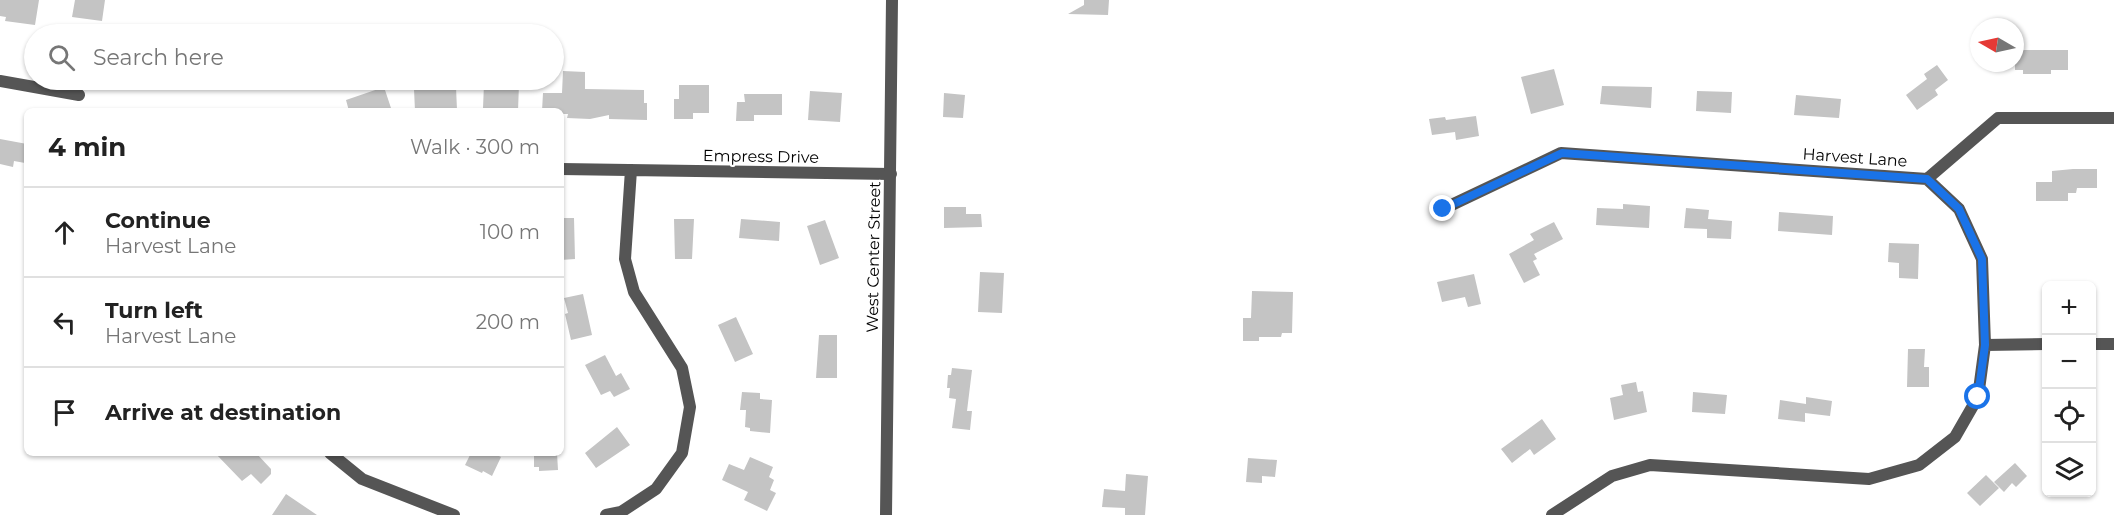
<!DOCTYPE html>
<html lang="en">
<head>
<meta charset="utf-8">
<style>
	body { margin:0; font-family:Montserrat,sans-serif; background:#f2f2f2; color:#222 }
	.controls { position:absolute; right:18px; bottom:18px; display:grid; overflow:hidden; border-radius:9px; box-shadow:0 2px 4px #0004 }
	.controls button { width:54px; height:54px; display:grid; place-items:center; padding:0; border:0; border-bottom:2px solid #e0e0e0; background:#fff; color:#222; font:30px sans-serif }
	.compass { position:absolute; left:1970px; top:18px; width:54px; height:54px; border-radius:50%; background:#fff; box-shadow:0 2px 4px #0004; rotate:279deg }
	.stop { position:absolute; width:18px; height:18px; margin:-14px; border:4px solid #1a73e8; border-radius:50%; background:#fff }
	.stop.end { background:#1a73e8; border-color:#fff; box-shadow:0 2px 6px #0008 }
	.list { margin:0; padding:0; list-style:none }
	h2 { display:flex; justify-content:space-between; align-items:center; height:78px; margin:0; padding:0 24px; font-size:26px }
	h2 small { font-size:20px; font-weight:400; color:#767676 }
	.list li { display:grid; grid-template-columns:39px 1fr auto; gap:18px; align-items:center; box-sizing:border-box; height:90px; padding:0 24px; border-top:2px solid #e0e0e0 }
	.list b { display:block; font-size:22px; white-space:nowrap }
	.list p { margin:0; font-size:20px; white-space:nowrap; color:#767676 }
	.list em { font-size:20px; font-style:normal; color:#767676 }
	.icon { flex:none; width:33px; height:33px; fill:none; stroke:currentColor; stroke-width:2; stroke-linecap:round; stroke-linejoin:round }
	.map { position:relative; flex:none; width:2114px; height:515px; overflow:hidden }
	.search { position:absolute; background:#fff; box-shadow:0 2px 4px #0004; left:24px; top:24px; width:540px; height:66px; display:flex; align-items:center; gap:15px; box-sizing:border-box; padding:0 21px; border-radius:33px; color:#767676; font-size:22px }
	.panel { position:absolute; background:#fff; box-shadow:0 2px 4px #0004; left:24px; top:108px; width:540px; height:348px; border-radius:9px }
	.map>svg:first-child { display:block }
</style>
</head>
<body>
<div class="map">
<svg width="2114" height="515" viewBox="0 0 2114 515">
	<rect width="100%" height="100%" fill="#fff"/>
	<path fill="#c4c4c4" d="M0,0H39L35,25L5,21L6,17L0,16Z
		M75,0H105L102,21L72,17Z
		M1084,0H1109L1108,15L1068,14L1084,5Z
		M2015,50H2068V70H2051V74H2023V70H2015Z
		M1937,65L1948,80L1935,90L1938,95L1917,110L1906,95L1927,79L1924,74Z
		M1554,69L1564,105L1531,114L1521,77Z
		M563,71L585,72V89L644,90V103H647V120L609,119V115L590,119L567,118L568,114H561V111H542L543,93H562Z
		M493,83L519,84L518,111H497V109L483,108L484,84Z
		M679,85H709V113H693V119H674V99H679Z
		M1602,86L1652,87L1651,108L1600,104Z
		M384,87L392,111H349L346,100Z
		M456,87L457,110L415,111L414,89Z
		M810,91L842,93L840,122L808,120Z
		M1697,91L1732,92L1731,113L1696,111Z
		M944,93L965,95L963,118L943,117Z
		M744,94H782V115H754V121H736L737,102H745Z
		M1796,95L1841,99L1839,118L1794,115Z
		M1476,116L1479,136L1456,140L1455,132L1432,135L1429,119L1445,117L1446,120Z
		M0,139L27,144L25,163L14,161L13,167L0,164Z
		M2073,169H2097V188H2077L2076,193H2068V201H2036V182H2052V171Z
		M1623,204L1650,206L1649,228L1596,225L1597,208L1623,209Z
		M944,207H966V214H981L982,227L944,228Z
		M1686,208L1709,210L1708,219L1732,221L1731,239L1707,238V229L1684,228Z
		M1779,212L1833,216L1832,235L1778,231Z
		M561,218H574L575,259L561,260Z
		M674,219H694L692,259H675Z
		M741,219L780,222L779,241L739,238Z
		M825,220L839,258L820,265L807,226Z
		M1554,222L1563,239L1534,254L1537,259L1533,261L1540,275L1524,283L1509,254L1534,240L1530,234Z
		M1889,243L1919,244L1918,279L1899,278V263L1888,262Z
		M980,272L1004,273L1002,313L978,312Z
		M1474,274L1481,304L1468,307L1465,297L1442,302L1437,282Z
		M1252,291L1293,292L1292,333H1282L1281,337H1259V341H1243V318H1251Z
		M583,294L592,335L571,340L565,314L568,313L564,298Z
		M736,317L753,354L735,362L718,325Z
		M819,335H837V378H816Z
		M1908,349H1925L1924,367H1929V387H1907Z
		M605,355L616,376L621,373L630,389L614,397L610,391L601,395L585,365Z
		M952,368L972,370L967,411H972L970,430L952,428L956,399L949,398L950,388H947L948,375H951Z
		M1636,382L1638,392L1643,391L1647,412L1614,420L1610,398L1623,395L1621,385Z
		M742,392L760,393V399L772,400L770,433L750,431V428L745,427L746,410H740Z
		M1693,392L1727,395L1725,414L1692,412Z
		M1806,397L1832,401L1830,416L1805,413V422L1778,419L1780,400L1806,404Z
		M1542,419L1556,439L1534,455L1530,449L1512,463L1501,449Z
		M617,427L630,445L596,468L585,453Z
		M215,453H256L271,469V474L261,484L251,474L242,481Z
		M471,453H493L501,457L492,476L483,471L482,473L465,465Z
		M534,453H557L558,470L539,471V467H534Z
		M750,457L773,467L769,477L774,480L770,490L776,493L767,511L744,500L748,492L722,480L729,464L744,470Z
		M1248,458L1277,460L1275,477L1262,476V483L1246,482Z
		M2015,463L2027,476L2016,487L2012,483L2004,492L1994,482Z
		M1126,474L1148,476L1145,515H1125V508L1102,507L1104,489L1125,491Z
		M1986,475L1999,488L1980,506L1967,493Z
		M286,494L317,515H272Z"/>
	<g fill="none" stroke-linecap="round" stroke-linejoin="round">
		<path stroke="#555" stroke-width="12" d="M0,81L79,95
			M561,169L891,174
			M1927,179L1998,118H2114
			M1443,209L1561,153L1927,179L1959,209L1982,259L1985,345L1978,397L1955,437L1919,465L1869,479L1650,465L1612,476L1552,515
			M2092,344H2114
			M1985,345L2046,344
			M330,453L362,479L454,515
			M606,515L621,512L656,489L682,453L690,407L682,368L634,292L625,259L631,170"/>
		<path stroke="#555" stroke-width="12" d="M886,515L892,0"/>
	</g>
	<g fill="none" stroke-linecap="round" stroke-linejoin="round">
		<path stroke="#1a73e8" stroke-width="8" d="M1443,209L1562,153L1927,179L1959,209L1982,259L1985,345L1978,397"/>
	</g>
	<g text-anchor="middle" stroke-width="4.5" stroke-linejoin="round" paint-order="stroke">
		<g font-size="16" fill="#000" stroke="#fff">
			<text transform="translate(761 156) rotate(1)" y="6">Empress Drive</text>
			<text transform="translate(1855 157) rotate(4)" y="6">Harvest Lane</text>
			<text transform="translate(873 257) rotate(-89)" y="6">West Center Street</text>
		</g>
	</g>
</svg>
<div class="controls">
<button>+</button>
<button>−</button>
<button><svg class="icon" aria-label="locate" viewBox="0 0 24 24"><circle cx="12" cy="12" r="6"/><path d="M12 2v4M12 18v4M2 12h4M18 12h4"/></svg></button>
<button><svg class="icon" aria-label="layers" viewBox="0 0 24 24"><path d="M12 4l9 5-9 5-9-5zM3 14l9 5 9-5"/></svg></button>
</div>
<svg class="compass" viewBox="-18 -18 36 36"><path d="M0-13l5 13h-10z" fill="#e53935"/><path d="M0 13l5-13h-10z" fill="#767676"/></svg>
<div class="stop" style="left:1978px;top:397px"></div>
<div class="stop end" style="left:1443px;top:209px"></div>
<div class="search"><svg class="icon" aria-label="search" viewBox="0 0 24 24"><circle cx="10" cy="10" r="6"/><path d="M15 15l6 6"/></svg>Search here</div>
<section class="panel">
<h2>4 min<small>Walk · 300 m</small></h2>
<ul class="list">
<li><svg class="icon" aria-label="ahead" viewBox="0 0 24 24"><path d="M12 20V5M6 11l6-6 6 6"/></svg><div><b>Continue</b><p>Harvest Lane</p></div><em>100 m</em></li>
<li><svg class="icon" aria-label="left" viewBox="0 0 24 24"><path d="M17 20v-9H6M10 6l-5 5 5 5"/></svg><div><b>Turn left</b><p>Harvest Lane</p></div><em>200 m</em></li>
<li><svg class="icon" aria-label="arrive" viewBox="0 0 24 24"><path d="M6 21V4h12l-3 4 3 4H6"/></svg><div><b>Arrive at destination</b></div></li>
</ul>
</section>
</div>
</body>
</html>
